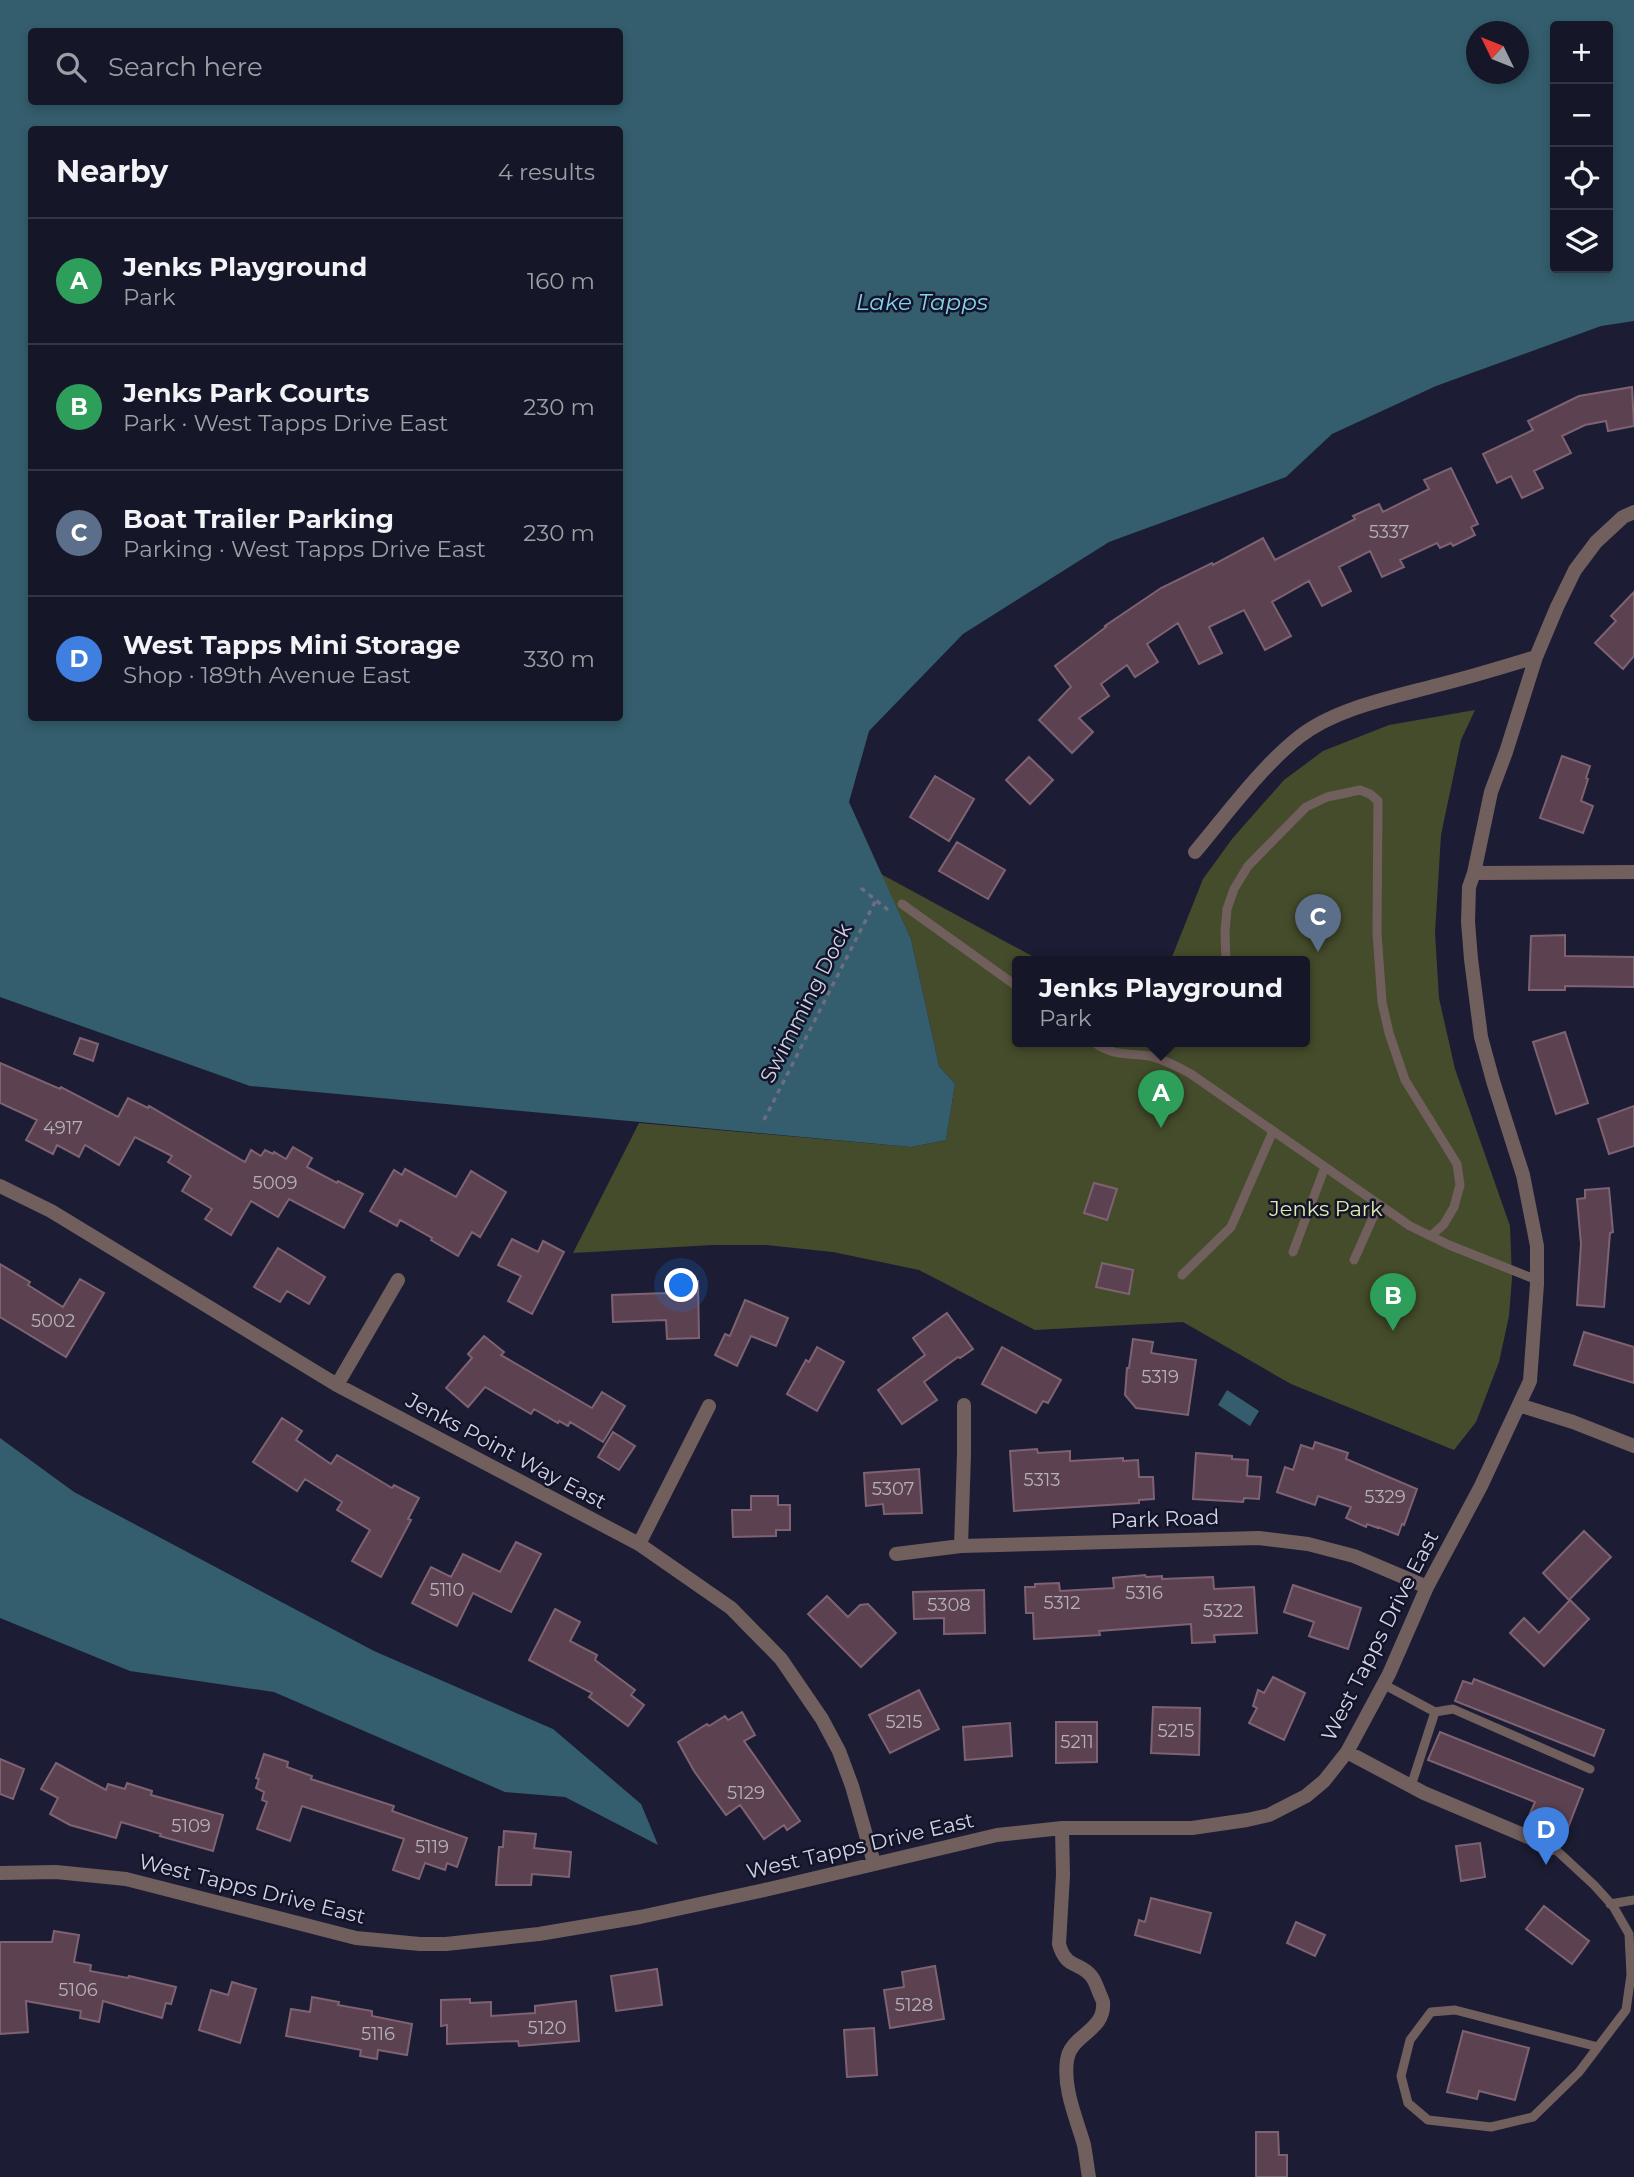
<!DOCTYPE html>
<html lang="en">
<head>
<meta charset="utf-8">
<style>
	body { margin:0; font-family:Montserrat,sans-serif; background:#1e1f2f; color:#f1f3f6 }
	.controls { position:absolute; right:21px; top:21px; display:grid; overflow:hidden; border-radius:7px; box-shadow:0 4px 10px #0003 }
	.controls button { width:63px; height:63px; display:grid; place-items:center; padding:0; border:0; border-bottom:2px solid #343544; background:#151627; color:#f1f3f6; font:35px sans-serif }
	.compass { position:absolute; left:1466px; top:21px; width:63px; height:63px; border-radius:50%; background:#151627; box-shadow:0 4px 10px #0003; rotate:313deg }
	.you { position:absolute; left:682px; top:1286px; width:24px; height:24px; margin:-18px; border:5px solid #fff; border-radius:50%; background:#1a73e8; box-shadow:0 0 0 10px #1a73e833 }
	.badge { display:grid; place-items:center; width:46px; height:46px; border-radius:50%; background:#7c3aed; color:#fff; font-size:23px; font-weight:700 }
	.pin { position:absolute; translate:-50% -58px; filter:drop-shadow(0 2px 4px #0008) }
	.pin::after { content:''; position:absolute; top:37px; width:24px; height:21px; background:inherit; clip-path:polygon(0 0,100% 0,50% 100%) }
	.popup { position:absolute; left:1012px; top:956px; width:298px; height:91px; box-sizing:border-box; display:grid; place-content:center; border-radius:7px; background:#151627; filter:drop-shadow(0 2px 5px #0005); font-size:23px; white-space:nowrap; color:#9d9fa7 }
	.popup b { font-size:26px; color:#f1f3f6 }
	.popup::after { content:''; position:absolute; left:50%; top:100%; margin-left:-14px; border:14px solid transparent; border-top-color:#151627 }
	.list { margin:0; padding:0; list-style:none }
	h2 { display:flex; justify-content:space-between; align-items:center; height:91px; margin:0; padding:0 28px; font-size:30px }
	h2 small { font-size:23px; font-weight:400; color:#9d9fa7 }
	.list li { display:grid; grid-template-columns:46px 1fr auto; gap:21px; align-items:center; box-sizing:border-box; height:126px; padding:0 28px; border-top:2px solid #343544 }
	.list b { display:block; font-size:26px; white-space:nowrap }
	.list p { margin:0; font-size:23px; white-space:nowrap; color:#9d9fa7 }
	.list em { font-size:23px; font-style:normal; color:#9d9fa7 }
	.icon { flex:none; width:38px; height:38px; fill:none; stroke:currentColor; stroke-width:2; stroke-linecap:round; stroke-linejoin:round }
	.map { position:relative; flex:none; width:1634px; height:2177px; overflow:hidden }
	.search { position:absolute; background:#151627; box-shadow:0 4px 10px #0003; left:28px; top:28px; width:595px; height:77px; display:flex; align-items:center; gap:18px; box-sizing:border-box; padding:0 24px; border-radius:7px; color:#9d9fa7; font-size:26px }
	.panel { position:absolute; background:#151627; box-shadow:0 4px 10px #0003; left:28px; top:126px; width:595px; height:595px; border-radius:7px }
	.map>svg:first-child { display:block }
</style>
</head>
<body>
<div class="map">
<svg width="1634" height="2177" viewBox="0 0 1634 2177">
	<rect width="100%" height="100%" fill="#1c1d34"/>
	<path fill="#454c2b" d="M1475,710L1461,740L1441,835L1435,933L1439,998L1455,1069L1510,1226L1512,1278L1509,1316L1499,1362L1476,1422L1454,1450L1291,1384L1183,1322L1035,1330L919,1270L833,1252L766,1245H712L573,1253L639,1123L911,1147L946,1140L955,1084L939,1066L911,939L881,874L1043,962H1018V1042H1304V962H1170L1203,879L1232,839L1284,780L1323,751L1389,725Z"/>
	<path fill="#345e6d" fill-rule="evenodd" d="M0,0H1634V321L1601,326L1436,386L1332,434L1286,477L1109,542L963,634L869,731L849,802L911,939L939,1066L955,1084L946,1140L911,1147L250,1086L0,997ZM1555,26H1608V268H1555ZM32,32H620V102H32ZM1476,32H1518V74H1476ZM32,130H620V718H32Z
		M1227,1390L1259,1411L1250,1426L1218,1405Z
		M0,1438L74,1492L374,1651L553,1729L641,1804L658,1845L565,1797L505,1792L274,1692L130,1671L0,1618Z"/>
	<path fill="#5c4250" stroke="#7e6271" stroke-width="2" d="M1632,387L1634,426L1608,431L1606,421L1585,425L1562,436L1571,453L1534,471L1543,488L1522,498L1511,476L1497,483L1483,454L1533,430L1528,421L1579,396Z
		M1451,468L1478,524L1471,527L1475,535L1453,546L1451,543L1440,548L1437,543L1400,560L1404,567L1382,577L1370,551L1339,567L1351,591L1322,606L1309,581L1272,602L1291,636L1265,650L1244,610L1209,627L1222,653L1199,664L1178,623L1147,644L1158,662L1135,677L1127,665L1101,684L1109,696L1079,718L1093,732L1072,753L1039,720L1071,687L1055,666L1106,627L1105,626L1161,588L1212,563L1213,565L1263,538L1275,560L1355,519L1353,516L1379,504L1383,512L1429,489L1424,480Z
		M1634,592V656L1623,669L1595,643L1616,621L1611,616Z
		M1562,756L1590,766L1586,778L1588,779L1581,801L1593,806L1583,833L1540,818Z
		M1029,757L1053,780L1030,804L1006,780Z
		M935,776L974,799L949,841L910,817Z
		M957,842L1005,870L988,899L939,871Z
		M1565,935V956L1634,957V987L1565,986V990H1529L1531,936Z
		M1565,1032L1588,1103L1556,1114L1533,1042Z
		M80,1038L98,1044L93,1061L74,1054Z
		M0,1063L60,1089L61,1087L118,1117L128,1098L148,1108L149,1106L245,1162L251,1150L261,1156L265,1150L273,1154L274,1152L286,1159L293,1147L312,1158L307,1167L337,1183L338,1181L363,1194L344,1228L289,1199L278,1217L251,1201L231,1235L205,1219L212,1209L182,1191L191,1176L168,1162L172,1156L135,1137L119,1165L85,1145L79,1157L57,1145L53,1154L26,1140L37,1120L0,1103Z
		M1634,1106V1146L1609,1154L1598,1119Z
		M405,1169L456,1197L471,1171L506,1192L480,1237L472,1232L458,1256L431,1240L432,1238L400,1220L397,1226L370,1211L394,1170L402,1175Z
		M1094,1183L1117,1189L1107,1220L1084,1213Z
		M1609,1188L1613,1232L1610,1233L1604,1307L1577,1305L1581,1244L1577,1199L1585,1198V1190Z
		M512,1239L538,1252L543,1241L564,1252L532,1314L508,1301L521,1276L498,1265Z
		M278,1248L325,1277L309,1304L287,1291L280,1302L254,1287Z
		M1102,1263L1133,1270L1129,1294L1096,1287Z
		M0,1264L30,1282L28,1285L63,1307L80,1279L104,1293L66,1357L0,1317Z
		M698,1281L699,1338L667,1339L666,1320L613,1322L612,1295L666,1293V1282Z
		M745,1300L788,1318L776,1346L751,1336L737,1366L715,1355L725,1334L730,1336Z
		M947,1313L973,1349L960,1358L958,1357L924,1382L937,1400L902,1424L878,1390L925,1355L913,1338Z
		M1584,1332L1634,1347V1383L1574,1365Z
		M484,1336L504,1352L501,1355L592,1408L602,1392L625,1406L603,1442L570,1422L568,1426L559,1421L558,1423L534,1409L531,1414L485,1387L468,1407L446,1388L472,1358L468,1354Z
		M1133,1339L1153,1342L1151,1353L1196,1360L1188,1415L1136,1408L1125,1395L1127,1368H1129Z
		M817,1347L844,1362L817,1411L787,1394L806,1360L809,1362Z
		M1002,1347L1061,1380L1048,1403L1043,1401L1036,1413L982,1384Z
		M282,1418L302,1431L296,1440L331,1464L337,1455L392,1488L394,1485L419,1498L408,1519L411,1520L381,1577L352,1561L370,1530L337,1510L342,1502L305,1479L297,1491L253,1462Z
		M613,1432L635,1446L619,1470L598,1457Z
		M1315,1442L1348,1453L1346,1459L1417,1489L1404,1525L1402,1524L1398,1535L1378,1527V1528L1367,1524L1366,1527L1346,1518L1351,1507L1318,1496L1315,1505L1277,1492L1285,1467L1293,1470L1301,1445L1313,1449Z
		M1037,1449L1038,1453L1070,1451V1461L1123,1458V1461L1138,1460L1139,1477H1153L1154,1499L1139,1500V1503L1014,1511L1010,1451Z
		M1196,1453L1232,1456V1459L1248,1460L1247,1476L1261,1477L1259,1499L1244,1498L1243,1502L1193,1499Z
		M919,1469L922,1513L884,1514L883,1504L866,1506L864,1473Z
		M751,1496H778V1505H790V1530H776V1536L733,1537L732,1510H751Z
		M1584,1531L1611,1557L1569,1600L1543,1573Z
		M516,1542L541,1554L511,1612L473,1593L457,1626L412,1603L431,1567L451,1577L463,1554L500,1572Z
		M1145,1575L1146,1577L1162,1576V1579L1213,1577L1214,1589L1254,1587L1257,1633L1214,1635L1215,1642L1192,1643L1191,1624L1099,1631L1100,1635L1034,1639L1033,1613H1026L1025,1587H1035V1584L1059,1583L1060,1591L1114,1588L1113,1578Z
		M1293,1585L1361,1608L1348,1649L1309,1636L1314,1622L1284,1612Z
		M984,1590L985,1633L944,1634V1618L914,1619L913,1592Z
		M827,1596L848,1617L860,1605L868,1604L896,1633L861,1667L808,1614Z
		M1570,1600L1589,1619L1544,1666L1510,1633L1524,1618L1539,1633Z
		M555,1609L580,1622L570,1641L597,1655L595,1660L635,1690L631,1695L644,1705L628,1726L589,1697L592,1693L529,1660Z
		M1273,1677L1305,1693L1284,1740L1249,1723L1257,1708L1253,1706L1258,1690L1264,1693Z
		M1474,1679L1604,1730L1594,1756L1455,1701L1463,1681L1472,1684Z
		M919,1690L939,1729L890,1753L869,1715Z
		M1153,1707L1200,1708L1199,1755L1151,1753Z
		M742,1712L755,1735L744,1741L800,1821L787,1830L784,1825L764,1839L740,1805L726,1815L694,1771L678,1742L707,1724L709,1726L725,1716L728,1720Z
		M1056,1722H1097V1762L1056,1763Z
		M1010,1723L1012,1756L965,1760L963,1727Z
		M1440,1732L1583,1789L1564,1838L1526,1823L1535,1802L1428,1760Z
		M264,1754L288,1762L287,1767L312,1776L311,1779L394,1806L392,1811L467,1838L457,1867L447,1863L445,1870L425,1863L419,1879L393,1870L404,1839L302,1806L290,1841L257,1829L267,1802L262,1800L264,1792L256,1788L259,1779L256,1778Z
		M0,1759L24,1769L13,1799L0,1794Z
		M56,1763L106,1790L108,1784L125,1789L127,1783L152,1791L151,1795L223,1815L213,1851L160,1836L161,1834L121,1822L116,1838L70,1825L50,1814L58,1798L41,1789Z
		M504,1831L536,1834L534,1848L571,1852L569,1877L532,1874L531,1885H496L499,1847H503Z
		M1480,1843L1485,1877L1461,1881L1456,1846Z
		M1151,1898L1211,1913L1200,1953L1135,1935L1139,1920L1145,1922Z
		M1544,1906L1589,1941L1572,1964L1526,1929Z
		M1296,1922L1325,1935L1315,1956L1287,1943Z
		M54,1931L79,1935L74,1962L91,1965L90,1971L128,1978L129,1976L176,1987L171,2004L166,2003L162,2018L103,2001L99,2022L80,2018L81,2011L26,2001L28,2032L0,2034V1942H52Z
		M935,1966L944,2019L890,2028L884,1990L904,1987L902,1972Z
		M657,1969L662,2005L616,2011L611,1976Z
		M232,1982L256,1989L240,2043L199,2030L211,1990L228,1995Z
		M312,1997L339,2002L338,2005L372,2011V2016L412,2024L407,2055L378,2050L377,2059L360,2056L361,2050L286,2036L291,2009L310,2012Z
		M470,1999V2003L491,2002V2016L535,2013V2006L576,2001L579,2041L519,2046L518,2041L447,2044V2025L441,2026V2000Z
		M874,2028L877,2075L847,2077L844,2030Z
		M1463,2031L1529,2048L1515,2100L1479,2091L1477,2099L1447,2092Z
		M1256,2132H1278L1279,2155H1287V2177H1256Z"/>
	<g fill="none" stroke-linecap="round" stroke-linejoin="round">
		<path stroke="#6b6d81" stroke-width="3.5" stroke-dasharray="5 5" stroke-linecap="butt" d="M861,888L888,910
			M764,1120L876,900"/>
		<path stroke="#715f5d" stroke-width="9" d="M902,904L1018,987
			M1226,962L1225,932L1227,909L1234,889L1248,866L1306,807L1327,797L1360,790L1370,794L1378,801L1377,933L1382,1002L1389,1033L1405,1080L1457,1164L1460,1185L1454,1207L1444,1224L1431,1236
			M1094,1042C1111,1056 1128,1053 1149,1056C1164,1059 1178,1067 1191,1074L1410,1226L1449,1245L1537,1280
			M1293,1252L1325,1167
			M1354,1260L1379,1204
			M1182,1275L1231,1227L1273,1131
			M1383,1684L1435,1712
			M1411,1786L1435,1712L1453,1709L1590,1769
			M1554,1848L1594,1885L1613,1906L1629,1934L1631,1975L1626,2010L1579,2072L1533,2117L1491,2127L1428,2120L1408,2103L1401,2076L1410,2040L1431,2012L1455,2010L1598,2047
			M1610,1904L1634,1900"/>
		<path stroke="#715f5d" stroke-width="14" d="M1195,852C1226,815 1262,766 1299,737C1336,708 1394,697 1438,685C1471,677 1503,667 1536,657
			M1474,873L1634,872
			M0,1186L51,1211L337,1385L639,1544L731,1608L781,1659L822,1719L839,1751L852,1786L874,1863
			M337,1385L398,1280
			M1519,1405L1573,1422L1634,1446
			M639,1544L709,1406
			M961,1546L964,1454V1405
			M896,1554L961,1546L1259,1538L1308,1544L1354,1556L1427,1587
			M1347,1752L1424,1793L1554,1848
			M1062,1828L1063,1875L1059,1944C1066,1970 1081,1961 1092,1977C1095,1981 1097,1987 1099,1992C1100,1995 1102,1998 1103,2002C1106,2031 1070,2035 1067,2060C1063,2089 1076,2117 1084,2145C1086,2155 1087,2166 1089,2177
			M0,1873L56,1872L126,1879L356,1938L420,1944H446L539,1934L640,1917L769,1889L997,1835L1062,1828H1192L1247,1820L1269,1815L1306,1796L1324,1781L1347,1752L1389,1674L1427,1587L1481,1486L1530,1381L1537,1284V1246L1523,1175L1493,1081L1481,1037L1471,959L1468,922L1469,887L1474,873L1491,792L1506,752L1536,657L1557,607L1575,570L1596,542L1623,517L1634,512"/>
	</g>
	<g text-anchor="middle" stroke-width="5" stroke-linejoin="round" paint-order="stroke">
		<g font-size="18" fill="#b4afbe">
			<text x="1389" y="538">5337</text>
			<text x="63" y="1134">4917</text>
			<text x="275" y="1189">5009</text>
			<text x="53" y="1327">5002</text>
			<text x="1160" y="1383">5319</text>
			<text x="1042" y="1486">5313</text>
			<text x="893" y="1495">5307</text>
			<text x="1385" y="1503">5329</text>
			<text x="447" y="1596">5110</text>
			<text x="1144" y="1599">5316</text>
			<text x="1062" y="1609">5312</text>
			<text x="949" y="1611">5308</text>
			<text x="1223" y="1617">5322</text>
			<text x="904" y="1728">5215</text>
			<text x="1176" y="1737">5215</text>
			<text x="1077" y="1748">5211</text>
			<text x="746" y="1799">5129</text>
			<text x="191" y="1832">5109</text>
			<text x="432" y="1853">5119</text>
			<text x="78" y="1996">5106</text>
			<text x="914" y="2011">5128</text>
			<text x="547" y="2034">5120</text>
			<text x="378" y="2040">5116</text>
		</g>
		<g font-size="21" fill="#d1d3e3" stroke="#13142a">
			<text transform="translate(806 1003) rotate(-63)" y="7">Swimming Dock</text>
			<text transform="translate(506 1451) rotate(28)" y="7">Jenks Point Way East</text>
			<text transform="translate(1165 1519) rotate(-2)" y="7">Park Road</text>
			<text transform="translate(1380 1636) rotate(-63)" y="7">West Tapps Drive East</text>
			<text transform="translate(860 1846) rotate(-13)" y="7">West Tapps Drive East</text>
			<text transform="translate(252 1889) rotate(14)" y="7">West Tapps Drive East</text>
		</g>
		<g font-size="21" fill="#ddebac" stroke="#13142a">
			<text x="1326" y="1216">Jenks Park</text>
		</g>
		<g font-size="23" font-style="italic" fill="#85d0eb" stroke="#13142a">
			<text x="922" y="310">Lake Tapps</text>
		</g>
	</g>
</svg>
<div class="controls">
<button>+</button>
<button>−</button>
<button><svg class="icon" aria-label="locate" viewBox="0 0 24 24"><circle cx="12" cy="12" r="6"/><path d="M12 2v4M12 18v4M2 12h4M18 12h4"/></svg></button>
<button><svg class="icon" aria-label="layers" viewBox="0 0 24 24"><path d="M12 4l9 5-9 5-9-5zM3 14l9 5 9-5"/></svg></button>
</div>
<svg class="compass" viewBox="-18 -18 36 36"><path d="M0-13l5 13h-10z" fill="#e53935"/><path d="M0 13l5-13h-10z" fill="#9d9fa7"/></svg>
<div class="you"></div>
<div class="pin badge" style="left:1161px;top:1128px;background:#2e9e5b">A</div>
<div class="popup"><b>Jenks Playground</b>Park</div>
<div class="pin badge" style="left:1393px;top:1331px;background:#2e9e5b">B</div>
<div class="pin badge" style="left:1318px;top:952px;background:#5c6f8a">C</div>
<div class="pin badge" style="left:1546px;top:1865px;background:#3f7fe0">D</div>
<div class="search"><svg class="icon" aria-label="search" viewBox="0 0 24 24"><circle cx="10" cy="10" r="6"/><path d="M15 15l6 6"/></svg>Search here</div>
<section class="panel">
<h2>Nearby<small>4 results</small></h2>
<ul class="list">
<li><span class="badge" style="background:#2e9e5b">A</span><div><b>Jenks Playground</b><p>Park</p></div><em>160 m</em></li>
<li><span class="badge" style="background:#2e9e5b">B</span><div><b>Jenks Park Courts</b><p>Park · West Tapps Drive East</p></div><em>230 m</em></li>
<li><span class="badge" style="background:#5c6f8a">C</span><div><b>Boat Trailer Parking</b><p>Parking · West Tapps Drive East</p></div><em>230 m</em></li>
<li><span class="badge" style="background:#3f7fe0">D</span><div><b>West Tapps Mini Storage</b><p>Shop · 189th Avenue East</p></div><em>330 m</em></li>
</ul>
</section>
</div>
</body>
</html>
